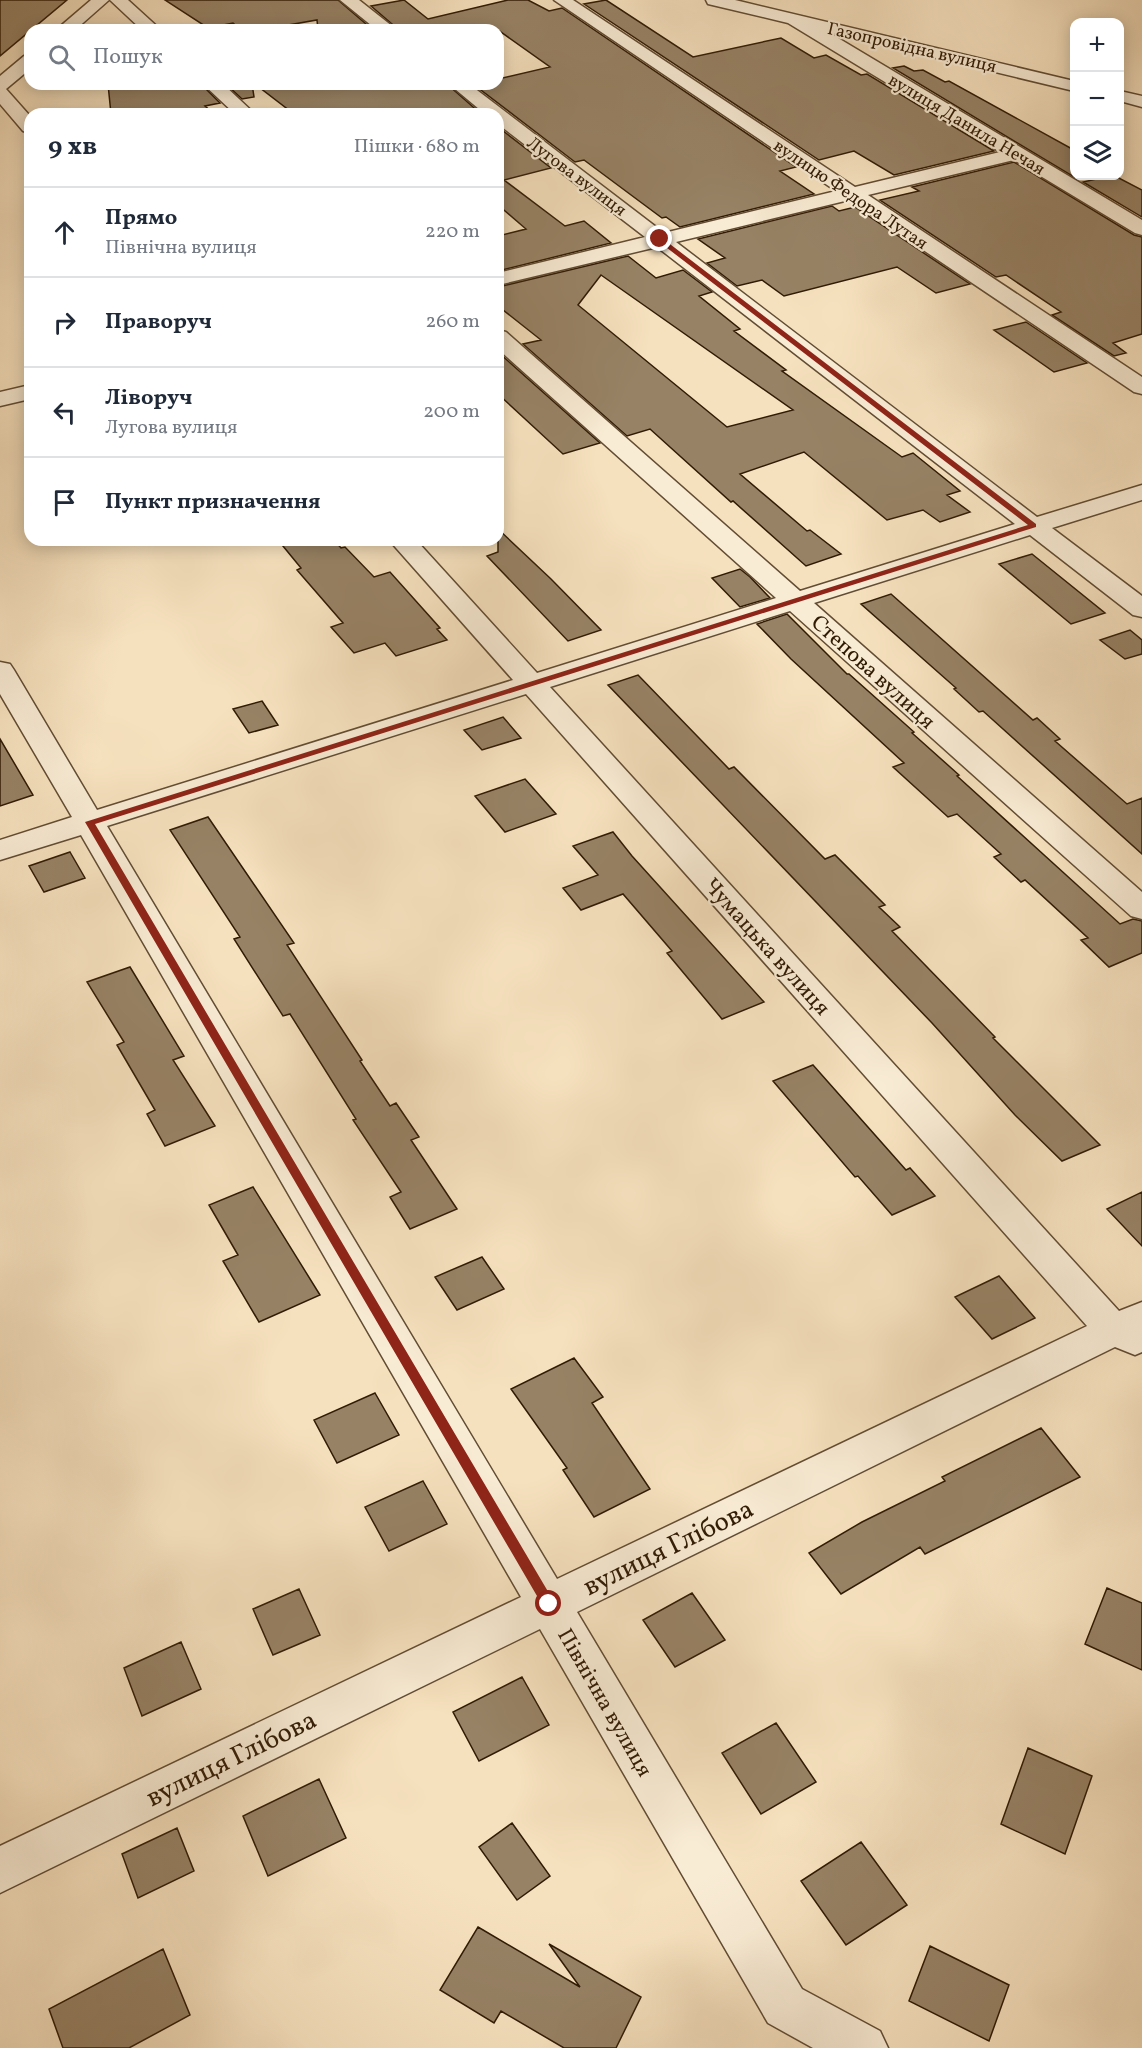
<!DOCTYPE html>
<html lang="uk">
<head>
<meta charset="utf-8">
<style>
	body { margin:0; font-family:Vollkorn,serif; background:#f6f6f7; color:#1f2937 }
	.controls { position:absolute; right:18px; top:18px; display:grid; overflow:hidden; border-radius:12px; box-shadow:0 3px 15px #0003 }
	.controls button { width:54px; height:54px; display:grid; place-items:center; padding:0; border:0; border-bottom:2px solid #e0e1e3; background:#fff; color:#1f2937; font:30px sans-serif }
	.stop { position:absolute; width:18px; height:18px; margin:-14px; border:4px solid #8f2418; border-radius:50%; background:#fff }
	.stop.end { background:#8f2418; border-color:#fff; box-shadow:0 2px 6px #0008 }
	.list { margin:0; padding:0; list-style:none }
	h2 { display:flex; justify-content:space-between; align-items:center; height:78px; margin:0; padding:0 24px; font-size:26px }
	h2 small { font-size:20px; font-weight:400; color:#747a83 }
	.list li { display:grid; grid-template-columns:39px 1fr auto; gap:18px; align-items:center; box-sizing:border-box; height:90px; padding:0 24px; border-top:2px solid #e0e1e3 }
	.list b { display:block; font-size:22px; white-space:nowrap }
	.list p { margin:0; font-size:20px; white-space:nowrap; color:#747a83 }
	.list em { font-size:20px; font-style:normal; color:#747a83 }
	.icon { flex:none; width:33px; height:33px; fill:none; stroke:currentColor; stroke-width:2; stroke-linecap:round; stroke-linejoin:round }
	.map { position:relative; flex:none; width:1142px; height:2048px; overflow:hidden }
	.search { position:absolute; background:#fff; box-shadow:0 3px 15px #0003; left:24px; top:24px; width:480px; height:66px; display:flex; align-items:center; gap:15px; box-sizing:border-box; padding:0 21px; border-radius:18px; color:#747a83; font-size:22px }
	.panel { position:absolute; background:#fff; box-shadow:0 3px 15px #0003; left:24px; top:108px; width:480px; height:438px; border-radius:18px }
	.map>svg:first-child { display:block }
</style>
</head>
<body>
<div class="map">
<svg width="1142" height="2048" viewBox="0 0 1142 2048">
	<rect width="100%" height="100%" fill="#f6e1be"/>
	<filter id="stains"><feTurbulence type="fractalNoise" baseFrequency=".00333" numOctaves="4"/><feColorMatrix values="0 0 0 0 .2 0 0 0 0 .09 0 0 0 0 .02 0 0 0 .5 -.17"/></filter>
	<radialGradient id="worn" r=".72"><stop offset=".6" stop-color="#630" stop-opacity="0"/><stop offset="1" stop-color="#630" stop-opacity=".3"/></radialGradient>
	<path fill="#978265" stroke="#311b05" stroke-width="1.5" fill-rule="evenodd" d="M0,0H67L0,56Z
		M165,0H338L373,30H318L317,20L260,30H241L233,23L208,28Z
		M404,0L428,19L508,0H528L549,11L562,8L796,167L780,171L814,194L680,227L666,217L662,218L584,160L575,162L473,84H498V79L550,67L498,30H399L371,6Z
		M606,0L693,57L781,38L814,58L826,55L861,75L867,74L994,151L894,175L854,151L819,160L584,4Z
		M904,66L914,71L923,70L945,82L949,81L1074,150V177L893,68Z
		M108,84H201L220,103L205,106L214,114H111Z
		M226,84H252L254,97L242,99Z
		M255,84H447L481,114H294Z
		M498,127L551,168L504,180L565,226L584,221L611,243L498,271V236L526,229L498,205Z
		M1014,162L1134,235L1142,237V334L1113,343L1126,353L1114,356L1052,315L1061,312L1006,275L996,277L880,200L919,191L912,187Z
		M1110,176H1115L1142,190V217L1083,182Z
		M832,206L839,211L855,207L970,284L936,293L897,267L784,296L762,280L737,286L707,263L725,258L698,239Z
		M628,256L656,278L683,270L712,292L699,296L740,329L734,331L786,370L782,371L902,457L913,453L960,491L947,495L970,512L940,522L923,510L887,520L804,452L740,474L807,531L810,530L841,554L806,566L733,501L731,502L650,429L627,436L523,344L541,340L498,306V287ZM601,275L793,410L727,427L578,305Z
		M1026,322L1087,363L1054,372L994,330Z
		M498,352L600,443L563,454L498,394Z
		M498,529L551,579L601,630L568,641L487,556L498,552Z
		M278,540H334L341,548L345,547L374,577L390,572L440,628L437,629L447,640L396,656L385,643L354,653L331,627L343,623L297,570L301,568Z
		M1032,554L1105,613L1071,624L999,564Z
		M740,569L750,577L770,598L740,607L712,578Z
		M891,594L1033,720L1037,718L1060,739L1055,741L1127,804L1142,798V854L983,711L979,712L954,689L956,688L861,604Z
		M787,614L847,674H849L914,732L912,733L959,775L957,776L1120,924L1133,919L1142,921V953L1109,967L1081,940L1088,938L1025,880L1021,882L994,857L1001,854L957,814L948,817L893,767L904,763L791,659L757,624Z
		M1130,630L1142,640V654L1125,659L1100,640Z
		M638,675L729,769L734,767L825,859L835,855L885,905L879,907L900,927L892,931L995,1037L993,1038L1100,1145L1062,1161L1015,1115L932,1023L608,685Z
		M262,701L278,725L249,733L233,709Z
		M503,717L521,738L482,750L464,730Z
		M0,739L33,795L0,806Z
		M525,779L556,814L505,832L475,796Z
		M208,817L294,943L287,945L362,1060L360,1061L390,1106L396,1103L419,1137L411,1140L457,1209L410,1229L390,1197L401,1192L353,1120L356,1119L290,1014L283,1016L234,939L240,937L170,830Z
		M613,832L632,856L764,1002L722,1019L667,953L672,951L623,894L581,910L563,888L598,875L573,846Z
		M70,852L85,878L44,892L29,866Z
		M130,967L184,1056L173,1060L215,1126L165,1146L147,1114L155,1110L117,1045L124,1042L87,982Z
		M813,1065L906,1170L910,1168L935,1196L892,1215L858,1176L855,1177L773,1081Z
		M253,1187L320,1295L259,1322L223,1261L238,1255L209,1205Z
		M1142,1192V1246L1107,1209Z
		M482,1257L504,1289L457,1310L435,1277Z
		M999,1276L1035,1318L992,1339L955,1297Z
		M574,1358L603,1397L592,1403L650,1489L594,1517L563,1470L567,1468L511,1389Z
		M375,1393L399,1435L337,1463L314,1420Z
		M1041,1428L1080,1477L925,1554L920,1547L841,1594L809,1553L862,1522L945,1481L942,1477Z
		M423,1481L447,1524L389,1551L365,1507Z
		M1107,1588L1142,1603V1670L1085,1644Z
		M299,1589L320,1635L273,1655L253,1609Z
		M692,1593L725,1640L675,1667L643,1620Z
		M181,1642L201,1689L142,1716L124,1668Z
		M522,1677L549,1725L479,1761L453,1712Z
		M776,1723L816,1782L761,1814L722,1753Z
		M1028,1748L1092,1776L1065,1854L1001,1824Z
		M319,1779L346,1838L268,1876L243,1816Z
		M512,1823L550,1876L517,1900L479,1847Z
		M177,1828L194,1871L138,1898L122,1854Z
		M861,1842L907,1905L846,1945L801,1881Z
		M478,1927L580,1987L549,1944L641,1997L616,2048H564L501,2011L494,2023L440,1990Z
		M930,1946L1009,1985L989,2041L909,2001Z
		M163,1949L190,2015L129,2048H63L49,2009Z"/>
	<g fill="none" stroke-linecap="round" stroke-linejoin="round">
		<g stroke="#624c33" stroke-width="3">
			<path id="minor" d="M91,0H109L75,30H56Z
				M110,0H128L161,30H142Z
				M340,0H359L397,30H377Z
				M554,0H573L855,187L1000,152L788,23L708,4L706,0H735L1074,81V91L828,32L1142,220V235L1135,233L1014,160L868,195L1142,377V394L1134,392L849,200L676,242L1037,517L1142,485V500L1052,528L1142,596V617L1133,615L1030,535L814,603L1142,892V919L1131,916L790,611L550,687L1119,1311L1142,1302V1352L1135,1355L1115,1347L577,1612L802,1989L880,2031L888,2048H813L768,2023L540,1629L0,1893V1846L521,1597L81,835L0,860V840L72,817L0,694V662L10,664L14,670L97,810L513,680L389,540H416L537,673L776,598L498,349V330L506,332L800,591L1015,524L657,247L498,285V273L645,237L498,124V114H485L449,84H469L664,233L836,191ZM526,694L1087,1326L557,1579L107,826Z
				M30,55V69L6,89L30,116V133L23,131L0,104V76L24,56Z
				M203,84H223L255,114H235Z
				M1120,91L1142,96V107L1120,101Z
				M30,385V399L0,406V392Z"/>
		</g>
		<use href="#minor" fill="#f9ecd5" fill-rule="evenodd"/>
	</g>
	<path fill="#8f2418" d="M658,238H662L1036,524V527L95,824L553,1600L555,1604L553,1608L549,1610L544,1608L85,822L1028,525L658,241Z"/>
	<g text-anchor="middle" stroke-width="4.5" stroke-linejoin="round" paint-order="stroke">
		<g font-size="18" fill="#311b05" stroke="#f9ecd5">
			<text transform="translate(912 47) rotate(13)" y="6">Газопровідна вулиця</text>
			<text transform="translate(967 124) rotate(31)" y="6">вулиця Данила Нечая</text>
			<text transform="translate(577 176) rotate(37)" y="6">Лугова вулиця</text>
			<text transform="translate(851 194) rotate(34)" y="6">вулицю Федора Лутая</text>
		</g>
		<g font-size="22" fill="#311b05" stroke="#f9ecd5">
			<text transform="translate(874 671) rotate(42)" y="8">Степова вулиця</text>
			<text transform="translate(768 946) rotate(48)" y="8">Чумацька вулиця</text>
			<text transform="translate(606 1702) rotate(60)" y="8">Північна вулиця</text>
		</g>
		<g font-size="27" fill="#311b05" stroke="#f9ecd5">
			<text transform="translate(668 1547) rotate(-26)" y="9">вулиця Глібова</text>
			<text transform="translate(231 1758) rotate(-26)" y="9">вулиця Глібова</text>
		</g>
	</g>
	<rect width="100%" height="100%" filter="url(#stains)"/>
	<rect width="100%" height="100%" fill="url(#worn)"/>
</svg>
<div class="controls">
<button>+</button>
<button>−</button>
<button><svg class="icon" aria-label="layers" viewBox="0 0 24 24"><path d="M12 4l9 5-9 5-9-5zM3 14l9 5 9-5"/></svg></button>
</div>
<div class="stop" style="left:549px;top:1604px"></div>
<div class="stop end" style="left:660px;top:239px"></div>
<div class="search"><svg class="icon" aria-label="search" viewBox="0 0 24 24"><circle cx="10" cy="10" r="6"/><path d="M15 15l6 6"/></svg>Пошук</div>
<section class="panel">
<h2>9 хв<small>Пішки · 680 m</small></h2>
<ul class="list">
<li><svg class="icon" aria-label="ahead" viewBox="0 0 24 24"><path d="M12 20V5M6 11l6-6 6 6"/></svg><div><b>Прямо</b><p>Північна вулиця</p></div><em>220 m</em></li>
<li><svg class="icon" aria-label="right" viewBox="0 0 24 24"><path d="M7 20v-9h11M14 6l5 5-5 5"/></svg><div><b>Праворуч</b></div><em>260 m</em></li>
<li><svg class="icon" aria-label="left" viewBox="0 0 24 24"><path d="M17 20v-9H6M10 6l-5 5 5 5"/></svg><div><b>Ліворуч</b><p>Лугова вулиця</p></div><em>200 m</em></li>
<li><svg class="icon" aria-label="arrive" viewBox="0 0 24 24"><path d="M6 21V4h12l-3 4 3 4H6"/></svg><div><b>Пункт призначення</b></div></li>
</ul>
</section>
</div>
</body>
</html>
